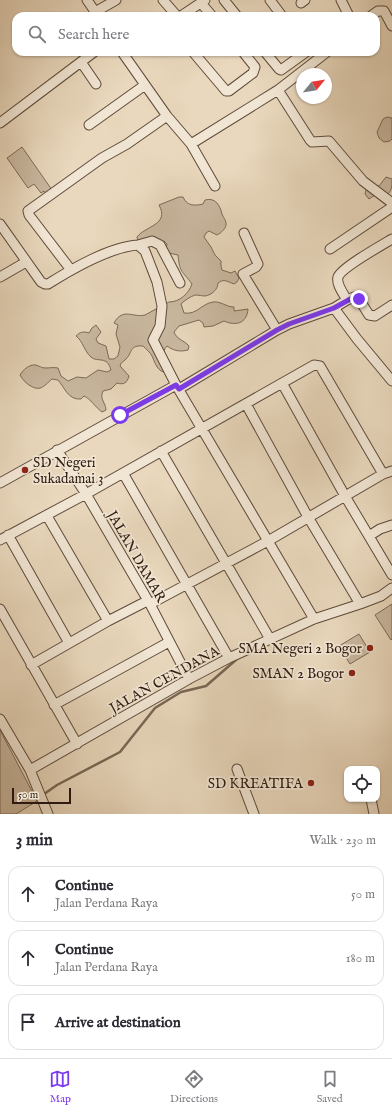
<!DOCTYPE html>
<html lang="en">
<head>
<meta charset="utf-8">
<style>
	body { margin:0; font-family:"IM FELL English",serif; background:#f7f7f7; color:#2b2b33 }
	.controls { position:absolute; right:12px; bottom:12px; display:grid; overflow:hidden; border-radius:8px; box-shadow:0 1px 3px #0004 }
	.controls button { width:36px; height:36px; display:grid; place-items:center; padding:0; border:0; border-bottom:1px solid #e1e1e2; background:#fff; color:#2b2b33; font:20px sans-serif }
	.compass { position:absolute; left:296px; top:68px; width:36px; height:36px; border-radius:50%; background:#fff; box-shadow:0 1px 3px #0004; rotate:60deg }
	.scale { position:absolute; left:12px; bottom:10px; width:59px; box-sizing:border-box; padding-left:4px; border:2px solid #2f1b10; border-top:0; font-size:11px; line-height:14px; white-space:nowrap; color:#2f1b10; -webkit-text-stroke:3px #f1e6d4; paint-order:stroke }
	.stop { position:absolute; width:12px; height:12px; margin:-9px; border:3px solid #7c3aed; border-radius:50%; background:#fff }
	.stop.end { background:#7c3aed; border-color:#fff; box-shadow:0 1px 4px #0008 }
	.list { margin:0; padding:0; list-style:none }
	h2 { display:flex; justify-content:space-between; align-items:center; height:52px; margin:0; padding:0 16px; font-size:17px }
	h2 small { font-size:13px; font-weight:400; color:#7c7c81 }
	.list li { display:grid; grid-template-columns:26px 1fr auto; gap:12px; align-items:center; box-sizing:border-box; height:56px; margin:0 8px 8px; padding:0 8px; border:1px solid #e1e1e2; border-radius:12px }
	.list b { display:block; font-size:15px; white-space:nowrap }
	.list p { margin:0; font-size:13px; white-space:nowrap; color:#7c7c81 }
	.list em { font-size:13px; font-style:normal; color:#7c7c81 }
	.icon { flex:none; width:22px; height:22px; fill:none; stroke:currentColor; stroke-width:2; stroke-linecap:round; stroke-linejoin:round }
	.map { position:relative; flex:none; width:392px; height:814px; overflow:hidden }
	.search { position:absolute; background:#fff; box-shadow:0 1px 3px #0004; left:12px; right:12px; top:12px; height:44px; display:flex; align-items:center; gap:10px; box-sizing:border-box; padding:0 14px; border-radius:12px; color:#7c7c81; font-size:15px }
	.sheet { height:244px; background:#fff }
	nav { display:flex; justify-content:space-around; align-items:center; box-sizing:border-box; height:56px; border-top:1px solid #e1e1e2; background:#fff; font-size:11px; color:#7c7c81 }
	nav a { display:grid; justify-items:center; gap:2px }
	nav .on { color:#7c3aed }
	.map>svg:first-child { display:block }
</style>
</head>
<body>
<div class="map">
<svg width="392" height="814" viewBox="0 0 392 814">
	<rect width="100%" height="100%" fill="#e9d8bd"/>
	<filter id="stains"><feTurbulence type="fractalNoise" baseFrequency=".005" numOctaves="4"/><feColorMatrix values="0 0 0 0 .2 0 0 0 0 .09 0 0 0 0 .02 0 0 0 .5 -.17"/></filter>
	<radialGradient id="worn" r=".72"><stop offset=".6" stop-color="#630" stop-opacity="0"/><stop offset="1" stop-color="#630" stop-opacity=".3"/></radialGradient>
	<path fill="#c9b8a0" stroke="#7c6a58" d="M387,117L392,118V139L390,141L384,142L379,138L377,132L383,119Z
		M22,147L52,190L46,194L44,191L41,193L34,184L28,188L7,158Z
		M386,177L392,179C392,187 392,191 386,196L375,195L369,199L365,194L367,186H379Z
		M179,197H183C187,206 194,206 203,204L205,200C216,197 220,206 222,214C223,217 226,220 226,223C227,228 221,233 217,235L209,231L206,233L204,237L211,247L215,255L221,261V266L222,270L231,273L235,271L239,278L237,282L234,284C228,282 224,278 218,283C218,289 212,295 205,296C202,296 199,295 195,295C190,297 185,300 181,304L184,313C197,315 201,304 213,302C221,301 226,307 234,307V311L248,309C247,324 235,326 224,321L213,326L204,327L203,323L199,320L179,326L174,332C177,340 184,340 189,346L188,350C180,352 174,351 167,346C160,352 165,364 167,373C157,371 156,365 152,356C150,352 146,349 143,346C129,345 133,352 126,359C123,362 121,362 120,366L129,376C127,383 124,385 117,383L111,389L103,391C99,399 106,403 106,410L102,412C95,407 91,399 84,396L81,399C68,400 65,388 58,380L52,379C43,387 40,392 29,385C25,382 23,380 20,375C23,370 29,364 36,365C39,366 42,368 45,368C50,368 53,367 58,368L61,376L68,381L77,377L86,378L98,370L107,372L111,370C107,355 98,363 91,357C84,351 83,341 76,336C80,332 83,331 89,333L92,328L96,325L101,332L96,339L98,343L106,346L109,359H114L118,356L120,347L116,334L118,325L114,323C123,307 133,318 145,315L169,302C180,302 189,293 192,284C182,270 180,274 178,255L169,253L166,249L167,244L164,241L160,243L138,242L137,237C145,226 170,225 159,205Z
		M392,604V639L391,640L375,615Z
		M359,634L370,652L350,664L339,646Z
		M0,730L37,801L16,814H0Z"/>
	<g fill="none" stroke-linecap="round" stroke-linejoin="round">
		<path stroke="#796654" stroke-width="2.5" d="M37,799L57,785L120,752L155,708L181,692L206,686L237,659"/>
		<g stroke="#5e4a3b" stroke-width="11">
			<path id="minor" d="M87,0L98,16
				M163,0L177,16
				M224,0L237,16
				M270,0L282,16
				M341,0L349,16
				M201,3L212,16
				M301,3L305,0
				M95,12L116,0
				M181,16L205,0
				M371,16L378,11H384L392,26
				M122,52L167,116L191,144L278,90L327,52
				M193,52L226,91H229L253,73L255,67L243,52
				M265,52L279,69L281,70L306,52
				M81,62L96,84
				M278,90L310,140L312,142L329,141L363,181L392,203
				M0,123L94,52
				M89,125L145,85
				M191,144L215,186
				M0,224L41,282L45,284H48C72,269 109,247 138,245L145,251L157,282L162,306L160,326L153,340L176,385L314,619
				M244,233L258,264L256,267L243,274L277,330
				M138,245L152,241L160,245L180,283
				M330,249L392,207
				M71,270L29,215L28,211L102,158L127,144L167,116
				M0,277L26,262
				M347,300C343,293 336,284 338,277C341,268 382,245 392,239
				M334,308L347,300L354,297L359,299L369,315L375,316L392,305
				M282,383L345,496L392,575
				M179,389L277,330L289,324L334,308L357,339L392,381
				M246,404L308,517L360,604
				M57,450L86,494L150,604L189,679
				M161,451L270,639
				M123,473L229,658
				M0,483L176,385
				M47,516L108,621
				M8,535L69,643
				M369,536L380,529L392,525
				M0,540L86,494L314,365L320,366L383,474
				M150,604L268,541L383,474L392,471
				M0,609L77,744
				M31,665L108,621L147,601
				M54,705L169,642
				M0,719L30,770L189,679L229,658L314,619L360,604L381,596L392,588
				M237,769L254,814
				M30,770L48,814
				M371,799L374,814"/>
		</g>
		<use href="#minor" stroke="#f1e6d4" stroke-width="9"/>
	</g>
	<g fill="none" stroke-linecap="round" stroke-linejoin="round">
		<path stroke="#7c3aed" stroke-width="5" d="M120,415L176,385L179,389L277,330L289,324L334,308L354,297L359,299"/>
	</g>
	<g fill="#8f2418" stroke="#f1e6d4" stroke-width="1.5">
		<circle cx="25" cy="470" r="4"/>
		<circle cx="370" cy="648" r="4"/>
		<circle cx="352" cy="673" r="4"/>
		<circle cx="311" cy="783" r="4"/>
	</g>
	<g text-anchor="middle" stroke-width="3.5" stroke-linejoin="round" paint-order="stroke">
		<g font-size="14" fill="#2f1b10" stroke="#f1e6d4" text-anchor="end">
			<text x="33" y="467" text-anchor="start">SD Negeri<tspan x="33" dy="16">Sukadamai 3</tspan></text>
			<text x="362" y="653">SMA Negeri 2 Bogor</text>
			<text x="344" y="678">SMAN 2 Bogor</text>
			<text x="303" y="788">SD KREATIFA</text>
		</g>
		<g font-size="14" fill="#2f1b10" stroke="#f1e6d4">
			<text transform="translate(137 556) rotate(60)" y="5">JALAN DAMAR</text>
			<text transform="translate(164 679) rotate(-29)" y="5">JALAN CENDANA</text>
		</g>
	</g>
	<rect width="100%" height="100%" filter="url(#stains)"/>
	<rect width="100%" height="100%" fill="url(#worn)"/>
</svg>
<div class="controls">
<button><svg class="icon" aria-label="locate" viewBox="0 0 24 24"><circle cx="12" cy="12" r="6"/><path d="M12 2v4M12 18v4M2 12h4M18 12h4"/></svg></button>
</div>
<svg class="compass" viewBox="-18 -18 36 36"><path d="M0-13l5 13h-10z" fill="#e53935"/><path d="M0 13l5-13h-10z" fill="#7c7c81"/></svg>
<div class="scale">50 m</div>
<div class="stop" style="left:120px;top:415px"></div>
<div class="stop end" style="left:359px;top:299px"></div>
<div class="search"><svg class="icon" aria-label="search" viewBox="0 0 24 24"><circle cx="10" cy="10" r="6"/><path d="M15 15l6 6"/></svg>Search here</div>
</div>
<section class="sheet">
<h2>3 min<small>Walk · 230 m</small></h2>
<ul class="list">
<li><svg class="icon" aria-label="ahead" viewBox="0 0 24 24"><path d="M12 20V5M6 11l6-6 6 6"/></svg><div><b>Continue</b><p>Jalan Perdana Raya</p></div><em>50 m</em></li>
<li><svg class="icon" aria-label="ahead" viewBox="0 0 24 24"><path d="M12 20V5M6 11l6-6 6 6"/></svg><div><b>Continue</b><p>Jalan Perdana Raya</p></div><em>180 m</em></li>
<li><svg class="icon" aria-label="arrive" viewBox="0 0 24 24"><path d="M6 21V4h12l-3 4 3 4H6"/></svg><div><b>Arrive at destination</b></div></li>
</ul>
</section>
<nav>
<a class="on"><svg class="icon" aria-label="map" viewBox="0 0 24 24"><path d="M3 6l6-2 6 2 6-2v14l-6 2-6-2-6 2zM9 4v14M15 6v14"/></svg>Map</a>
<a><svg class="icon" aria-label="directions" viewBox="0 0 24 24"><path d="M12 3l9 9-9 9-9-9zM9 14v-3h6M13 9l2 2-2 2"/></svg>Directions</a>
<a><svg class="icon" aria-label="saved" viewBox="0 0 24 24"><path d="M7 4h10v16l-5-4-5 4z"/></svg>Saved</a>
</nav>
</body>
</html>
